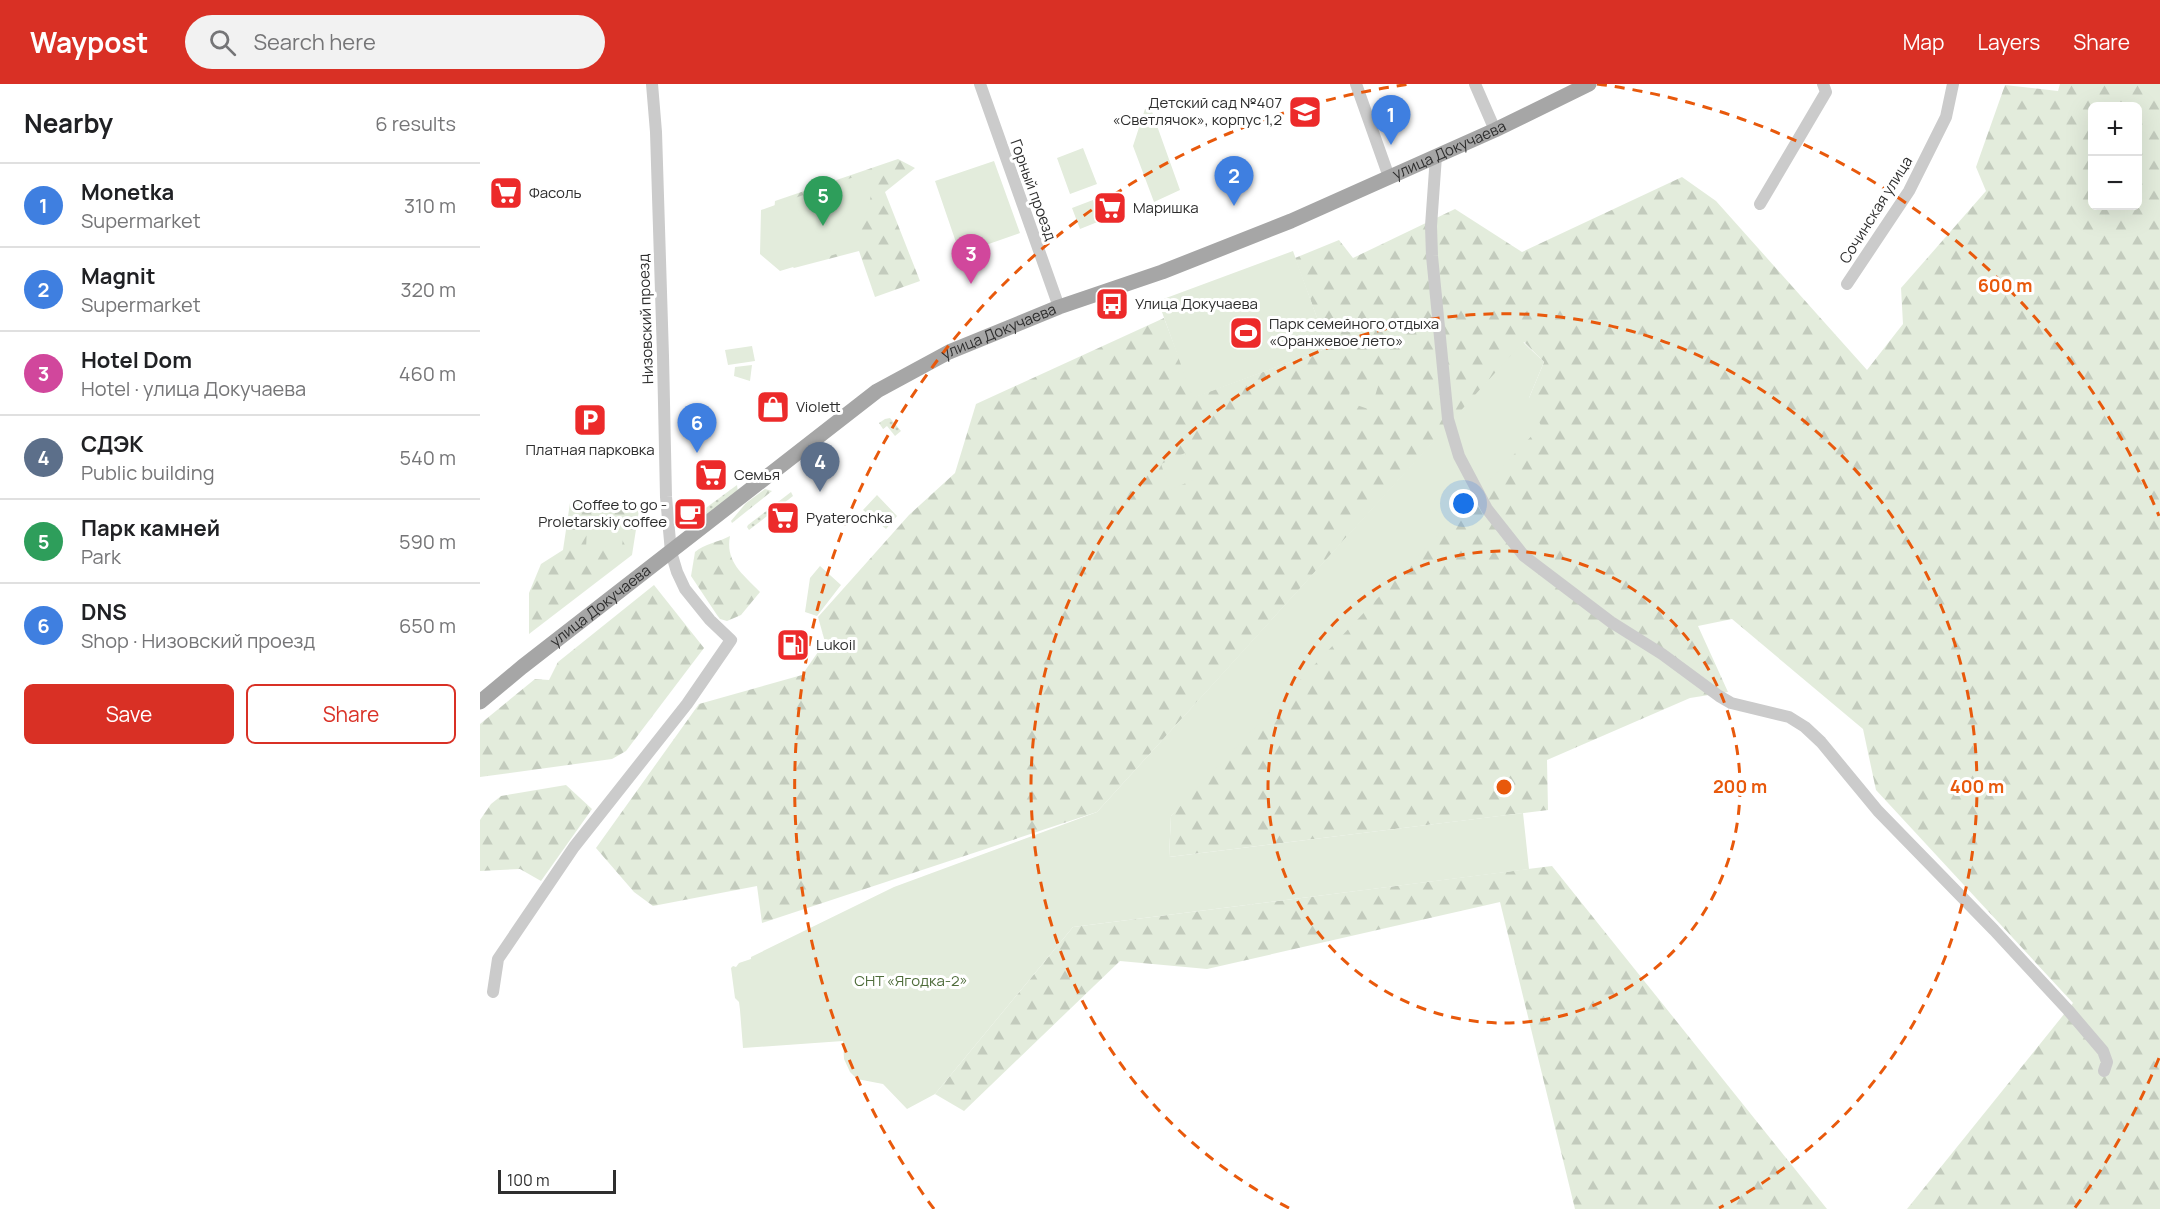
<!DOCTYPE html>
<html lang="en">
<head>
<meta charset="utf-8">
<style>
	body { margin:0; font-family:Manrope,sans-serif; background:#f2f2f2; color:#202124 }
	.controls { position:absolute; right:18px; top:18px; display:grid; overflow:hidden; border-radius:9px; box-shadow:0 6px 24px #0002 }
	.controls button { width:54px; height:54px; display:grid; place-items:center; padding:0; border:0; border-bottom:2px solid #e0e0e0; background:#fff; color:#202124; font:30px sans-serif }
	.scale { position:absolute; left:18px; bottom:15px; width:118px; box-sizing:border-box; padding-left:6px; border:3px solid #2e2e2e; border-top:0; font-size:16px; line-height:21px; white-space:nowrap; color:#2e2e2e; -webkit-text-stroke:4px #fff; paint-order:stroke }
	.you { position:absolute; left:984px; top:420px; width:21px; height:21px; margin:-15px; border:4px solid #fff; border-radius:50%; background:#1a73e8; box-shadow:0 0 0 9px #1a73e833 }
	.badge { display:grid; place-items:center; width:39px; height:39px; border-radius:50%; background:#d93025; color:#fff; font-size:20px; font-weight:700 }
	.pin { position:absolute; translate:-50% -50px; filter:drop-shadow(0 2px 3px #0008) }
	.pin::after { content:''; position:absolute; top:32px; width:21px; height:18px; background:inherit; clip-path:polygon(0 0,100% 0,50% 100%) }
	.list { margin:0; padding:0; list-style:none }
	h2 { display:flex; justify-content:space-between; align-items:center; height:78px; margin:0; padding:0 24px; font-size:26px }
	h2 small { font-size:20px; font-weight:400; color:#757577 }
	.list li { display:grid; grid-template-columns:39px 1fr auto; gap:18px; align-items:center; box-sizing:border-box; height:84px; padding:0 24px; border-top:2px solid #e0e0e0 }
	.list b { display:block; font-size:22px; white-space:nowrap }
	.list p { margin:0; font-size:20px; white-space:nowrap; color:#757577 }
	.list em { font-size:20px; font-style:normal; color:#757577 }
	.actions { display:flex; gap:12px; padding:18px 24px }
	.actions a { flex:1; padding:14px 0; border:2px solid #d93025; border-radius:9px; text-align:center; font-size:21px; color:#d93025 }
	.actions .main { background:#d93025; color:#fff }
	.icon { flex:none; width:33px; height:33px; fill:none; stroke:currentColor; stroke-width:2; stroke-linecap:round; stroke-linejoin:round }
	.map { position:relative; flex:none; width:1680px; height:1125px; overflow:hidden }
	header { display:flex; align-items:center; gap:36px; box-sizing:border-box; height:84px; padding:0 30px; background:#d93025; color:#fff }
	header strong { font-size:28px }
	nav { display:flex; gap:33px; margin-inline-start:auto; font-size:21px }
	.search { width:420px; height:54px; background:#f2f2f2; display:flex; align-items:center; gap:15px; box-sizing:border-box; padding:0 21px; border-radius:33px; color:#757577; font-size:22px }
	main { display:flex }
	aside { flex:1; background:#fff }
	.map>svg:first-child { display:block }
</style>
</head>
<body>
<header>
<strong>Waypost</strong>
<div class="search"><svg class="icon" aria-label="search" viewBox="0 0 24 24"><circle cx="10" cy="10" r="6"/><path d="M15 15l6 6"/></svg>Search here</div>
<nav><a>Map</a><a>Layers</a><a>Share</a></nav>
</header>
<main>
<aside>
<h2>Nearby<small>6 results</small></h2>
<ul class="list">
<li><span class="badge" style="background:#3f7fe0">1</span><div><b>Monetka</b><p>Supermarket</p></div><em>310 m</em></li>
<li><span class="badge" style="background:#3f7fe0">2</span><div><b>Magnit</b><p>Supermarket</p></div><em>320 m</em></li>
<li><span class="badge" style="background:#d1479c">3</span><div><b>Hotel Dom</b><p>Hotel · улица Докучаева</p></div><em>460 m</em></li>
<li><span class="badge" style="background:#5c6f8a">4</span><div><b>СДЭК</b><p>Public building</p></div><em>540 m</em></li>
<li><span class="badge" style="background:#2e9e5b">5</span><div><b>Парк камней</b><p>Park</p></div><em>590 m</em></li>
<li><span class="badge" style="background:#3f7fe0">6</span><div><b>DNS</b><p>Shop · Низовский проезд</p></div><em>650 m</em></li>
</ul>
<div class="actions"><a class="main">Save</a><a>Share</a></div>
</aside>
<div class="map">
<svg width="1680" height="1125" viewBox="0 0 1680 1125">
	<defs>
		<pattern id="grass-dots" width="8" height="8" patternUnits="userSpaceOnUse" patternTransform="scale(1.5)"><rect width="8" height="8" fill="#e3ecdc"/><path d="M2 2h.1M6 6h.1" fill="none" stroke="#c3cbbd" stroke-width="1.8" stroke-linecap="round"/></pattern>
		<pattern id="forest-firs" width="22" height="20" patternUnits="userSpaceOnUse" patternTransform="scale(1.5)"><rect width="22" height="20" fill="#e3ecdc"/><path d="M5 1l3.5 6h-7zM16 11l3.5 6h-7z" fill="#c3cbbd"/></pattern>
	</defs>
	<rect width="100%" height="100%" fill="#fff"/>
	<path fill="url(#grass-dots)" d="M410,334L421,347L415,352L407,342L403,345L399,339L405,335Z
		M257,401L258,408L222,435L208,437Z
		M311,408L313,412L269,446L267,443L268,441Z"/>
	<path fill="url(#forest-firs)" fill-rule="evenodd" d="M1580,0H1680V1125H1427L1593,919L1396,706L1383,645L1252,535L1218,542L1248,608L1210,614L1067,676L1068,726L689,773L691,732L1049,314L1064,278L1044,258L617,728L282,839L277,802L173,822L154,808L116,764L219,620L322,591L345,558L338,533L429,431L475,389L496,320L684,234L714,313L848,264L815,174L859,156L873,174L975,125L1042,168L1202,93L1236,117L1387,286L1423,240L1421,204L1506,107L1496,83L1525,1L1578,7ZM1612,22H1658V122H1612Z
		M418,75L435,84L405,108L440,197L395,213L379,167L314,184L291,163L295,117Z
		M285,405L292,407L252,439L251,437L266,419Z
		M90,419L160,420L152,471L49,550V509L61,480L83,466Z
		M250,452C245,478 263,490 280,508L261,531L247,537L240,535L237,531L211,492L215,468C224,460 239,458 250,452Z
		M174,501L224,564L146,667L132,675L0,693V640L55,595L69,596L78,578Z
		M86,701L112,725L61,797L40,785L0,787V736L11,720L21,712Z
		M1072,782L1347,1125H1095L1020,818L727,885L640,877L484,1027L455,1010L593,843Z"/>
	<path fill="#e3ecdc" d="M665,25H671L700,106L674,118L653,62Z
		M603,64L617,100L590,110L577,74Z
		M514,77L540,149L480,170L455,97Z
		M399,84L376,164L300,187L280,170L281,126Z
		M613,116L620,137L600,145L592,124Z
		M813,167L848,264L713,314L678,217Z
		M1043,258L1064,278L1049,314L1061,342L691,732L689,773L1043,729L1049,785L593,843L455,1010L427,1025L403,1000L377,995L370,988L364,975L363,957L263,964L260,926L259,918L255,914L251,884L253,882L256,883L259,879L271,875V873L414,803L617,728Z
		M272,262L275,277L248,281L245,266Z
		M272,281L270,297L254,292L255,283Z
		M872,295L898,302L891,326L868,318Z
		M705,369L713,396L690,406L681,380Z
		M397,411L417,432L406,445L383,426Z
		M107,438L145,439L142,462H130L106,467Z
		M340,482L361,501L337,532L325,528L330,494Z"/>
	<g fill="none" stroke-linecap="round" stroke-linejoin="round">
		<path stroke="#cbcbcb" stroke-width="12" d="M500,0L579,223
			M876,0L909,93
			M995,0L1015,46
			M956,72L951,142L952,172L968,335L979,372L1007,425L1044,472L1131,538L1182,570L1239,612L1251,619L1309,633L1325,643L1341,658L1398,727L1514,846L1588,926L1623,967L1627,978L1624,987
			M1280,120L1346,8L1343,0
			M1367,200L1429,107L1466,33L1473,0
			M13,908L18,875L94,763L207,620L251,556L230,536L205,505L197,488L191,468L186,413L183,272L176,48L172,0"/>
		<path stroke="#a6a6a6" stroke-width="15" id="s1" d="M0,618L42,583L397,307L469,268L579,223L682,188L811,137L1015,46L1109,0"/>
	</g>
	<g fill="none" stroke="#e8590c" stroke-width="3" stroke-dasharray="10 8">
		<circle cx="1024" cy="703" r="236"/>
		<path d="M809 1124A473 473 0 1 1 1239 1124"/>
		<path d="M1679 974A709 709 0 0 1 1594 1125M454 1125A709 709 0 0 1 931 0M1117 0A709 709 0 0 1 1679 432"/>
	</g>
	<defs>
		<g id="school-square" transform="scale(1.725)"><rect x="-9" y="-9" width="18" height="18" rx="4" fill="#ec2a2a" stroke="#fff"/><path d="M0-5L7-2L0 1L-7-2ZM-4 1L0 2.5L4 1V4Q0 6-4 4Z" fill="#fff"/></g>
		<g id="supermarket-square" transform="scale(1.725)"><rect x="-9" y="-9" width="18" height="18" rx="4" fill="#ec2a2a" stroke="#fff"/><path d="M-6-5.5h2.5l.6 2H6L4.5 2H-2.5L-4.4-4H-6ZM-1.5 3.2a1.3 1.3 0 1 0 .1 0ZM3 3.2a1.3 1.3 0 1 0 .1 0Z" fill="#fff"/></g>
		<g id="bus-square" transform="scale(1.725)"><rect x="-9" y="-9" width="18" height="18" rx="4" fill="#ec2a2a" stroke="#fff"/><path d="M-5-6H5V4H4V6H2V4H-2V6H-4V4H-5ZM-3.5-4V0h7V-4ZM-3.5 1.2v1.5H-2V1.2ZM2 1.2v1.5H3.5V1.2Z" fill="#fff"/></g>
		<g id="stadium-square" transform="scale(1.725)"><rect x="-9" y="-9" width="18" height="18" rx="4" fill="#ec2a2a" stroke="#fff"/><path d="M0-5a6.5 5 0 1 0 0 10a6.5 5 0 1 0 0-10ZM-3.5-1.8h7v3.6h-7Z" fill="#fff"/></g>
		<g id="shop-square" transform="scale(1.725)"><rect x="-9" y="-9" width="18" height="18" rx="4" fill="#ec2a2a" stroke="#fff"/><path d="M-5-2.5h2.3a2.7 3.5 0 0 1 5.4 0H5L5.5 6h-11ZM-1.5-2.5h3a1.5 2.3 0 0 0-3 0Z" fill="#fff"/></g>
		<g id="parking-square" transform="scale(1.725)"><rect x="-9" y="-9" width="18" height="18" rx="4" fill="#ec2a2a" stroke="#fff"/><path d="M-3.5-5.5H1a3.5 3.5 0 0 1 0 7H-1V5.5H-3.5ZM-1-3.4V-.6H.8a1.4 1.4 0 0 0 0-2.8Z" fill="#fff"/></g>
		<g id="cafe-square" transform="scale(1.725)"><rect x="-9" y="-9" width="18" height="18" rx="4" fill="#ec2a2a" stroke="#fff"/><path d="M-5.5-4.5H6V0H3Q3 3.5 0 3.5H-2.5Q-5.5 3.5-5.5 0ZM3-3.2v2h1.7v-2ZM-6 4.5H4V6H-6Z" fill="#fff"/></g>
		<g id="fuel-square" transform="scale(1.725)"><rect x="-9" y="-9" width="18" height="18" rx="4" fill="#ec2a2a" stroke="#fff"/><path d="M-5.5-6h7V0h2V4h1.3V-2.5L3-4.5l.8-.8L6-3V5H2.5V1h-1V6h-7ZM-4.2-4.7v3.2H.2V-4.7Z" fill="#fff"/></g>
	</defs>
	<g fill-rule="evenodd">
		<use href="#school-square" x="825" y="28"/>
		<use href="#supermarket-square" x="26" y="109"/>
		<use href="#supermarket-square" x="630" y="124"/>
		<use href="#bus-square" x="632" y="220"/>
		<use href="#stadium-square" x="766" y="249"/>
		<use href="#shop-square" x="293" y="323"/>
		<use href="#parking-square" x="110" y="336"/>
		<use href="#supermarket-square" x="231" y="391"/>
		<use href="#cafe-square" x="210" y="430"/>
		<use href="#supermarket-square" x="303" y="434"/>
		<use href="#fuel-square" x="313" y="561"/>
	</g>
	<g text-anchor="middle" stroke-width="6" stroke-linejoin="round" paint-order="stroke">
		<g font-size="15" fill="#2e2e2e" stroke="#fff" text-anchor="start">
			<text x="802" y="24" text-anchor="end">Детский сад №407<tspan x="802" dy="17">«Светлячок», корпус 1,2</tspan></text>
			<text x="49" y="114">Фасоль</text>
			<text x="653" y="129">Маришка</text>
			<text x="655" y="225">Улица Докучаева</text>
			<text x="789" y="245">Парк семейного отдыха<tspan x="789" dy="17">«Оранжевое лето»</tspan></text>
			<text x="316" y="328">Violett</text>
			<text x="110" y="371" text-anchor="middle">Платная парковка</text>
			<text x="254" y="396">Семья</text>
			<text x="187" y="426" text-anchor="end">Coffee to go -<tspan x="187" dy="17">Proletarskiy coffee</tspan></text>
			<text x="326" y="439">Pyaterochka</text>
			<text x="336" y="566">Lukoil</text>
		</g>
		<g font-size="15" fill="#2e2e2e" stroke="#fff">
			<text dy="5" stroke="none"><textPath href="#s1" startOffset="1126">улица Докучаева</textPath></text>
			<text transform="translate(553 106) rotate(70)" y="5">Горный проезд</text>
			<text transform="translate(1396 126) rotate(-58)" y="5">Сочинская улица</text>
			<text transform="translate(166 235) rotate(-92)" y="5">Низовский проезд</text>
			<text dy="5" stroke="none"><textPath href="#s1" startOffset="640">улица Докучаева</textPath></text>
			<text dy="5" stroke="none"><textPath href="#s1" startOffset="154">улица Докучаева</textPath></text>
		</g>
		<g font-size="15" fill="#4e6c3a" stroke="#fff">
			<text x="431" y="902">СНТ «Ягодка-2»</text>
		</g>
	</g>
	<circle cx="1024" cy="703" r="9" fill="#e8590c" stroke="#fff" stroke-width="3"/>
	<g font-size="18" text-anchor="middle" font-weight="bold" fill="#e8590c" stroke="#fff" stroke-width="6" stroke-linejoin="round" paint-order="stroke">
		<text x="1525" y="208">600 m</text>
		<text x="1260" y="709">200 m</text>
		<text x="1497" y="709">400 m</text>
	</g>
</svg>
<div class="controls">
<button>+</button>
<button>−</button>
</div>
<div class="scale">100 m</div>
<div class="you"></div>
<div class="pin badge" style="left:911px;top:61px;background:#3f7fe0">1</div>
<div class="pin badge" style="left:754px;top:122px;background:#3f7fe0">2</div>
<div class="pin badge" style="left:491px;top:200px;background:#d1479c">3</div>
<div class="pin badge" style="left:340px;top:408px;background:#5c6f8a">4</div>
<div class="pin badge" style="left:343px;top:142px;background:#2e9e5b">5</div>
<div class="pin badge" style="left:217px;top:369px;background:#3f7fe0">6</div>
</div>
</main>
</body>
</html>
